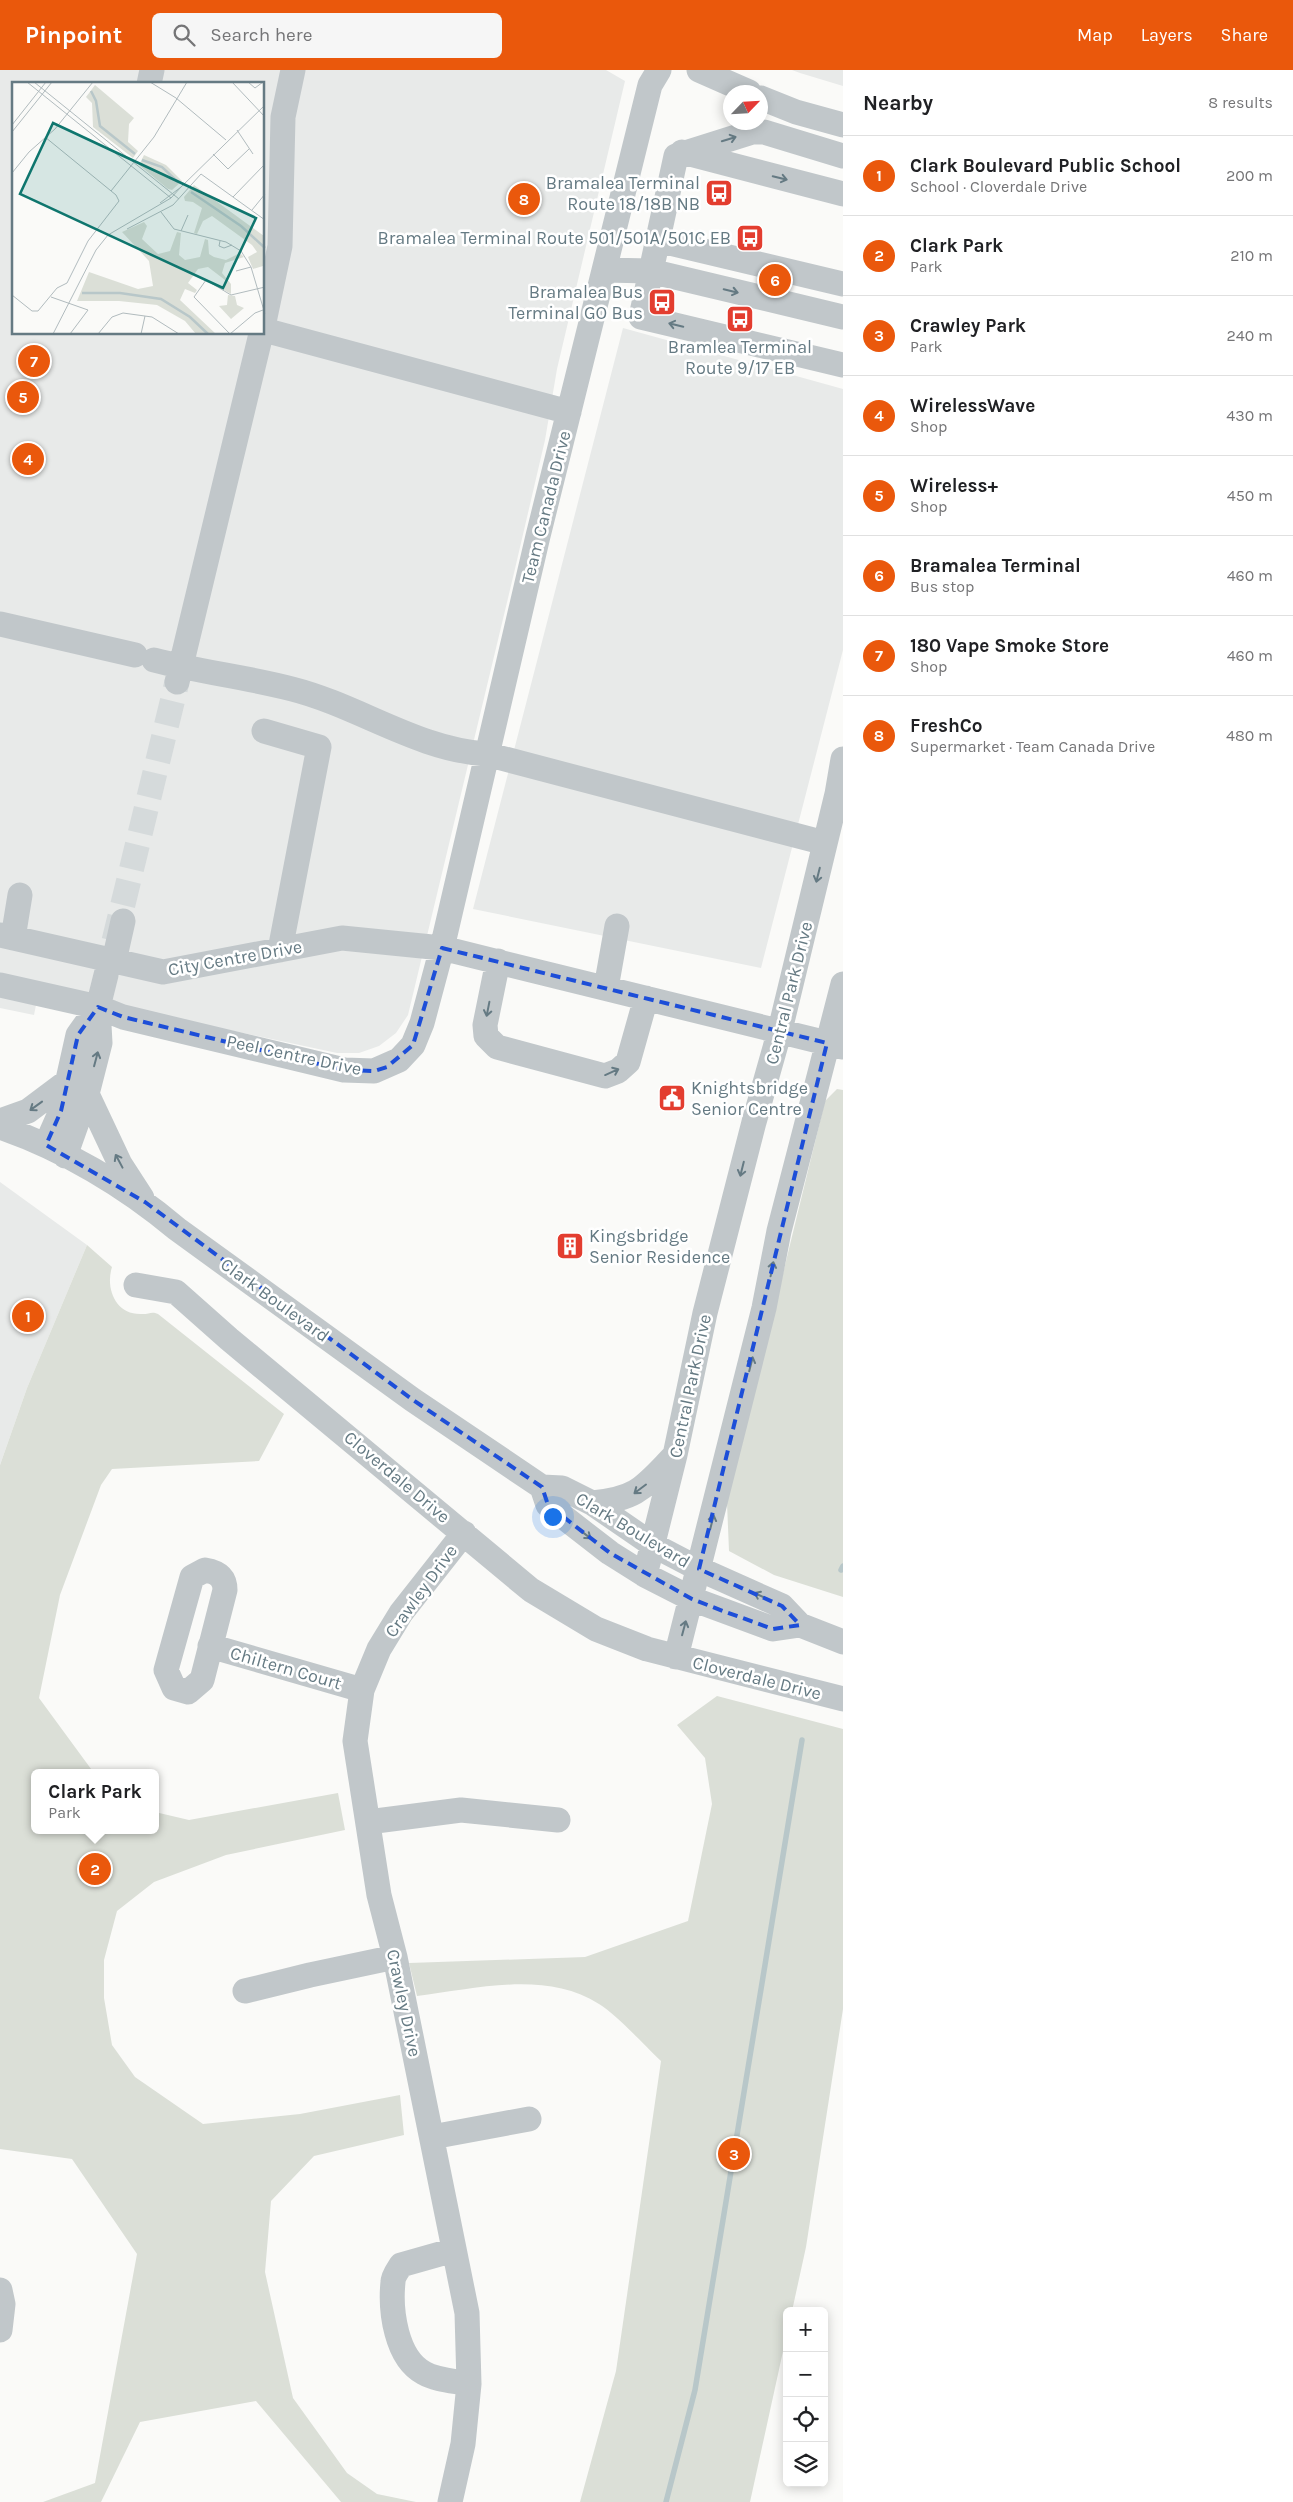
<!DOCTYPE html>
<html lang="en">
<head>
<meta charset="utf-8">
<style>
	body { margin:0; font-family:Karla,sans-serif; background:#f6f6f6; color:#202124 }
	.controls { position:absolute; right:15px; bottom:15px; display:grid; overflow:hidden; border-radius:8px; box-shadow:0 2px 12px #0003 }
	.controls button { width:45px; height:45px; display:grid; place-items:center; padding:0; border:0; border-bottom:1px solid #e0e0e0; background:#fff; color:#202124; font:25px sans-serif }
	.compass { position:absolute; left:723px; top:15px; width:45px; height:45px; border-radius:50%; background:#fff; box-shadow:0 2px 12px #0003; rotate:65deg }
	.you { position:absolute; left:552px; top:1446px; width:18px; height:18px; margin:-12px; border:4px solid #fff; border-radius:50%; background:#1a73e8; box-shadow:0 0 0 8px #1a73e833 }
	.badge { display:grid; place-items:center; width:32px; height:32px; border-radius:50%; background:#ea580c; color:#fff; font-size:16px; font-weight:700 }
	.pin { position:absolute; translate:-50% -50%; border:2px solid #fff; box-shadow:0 1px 5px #0006 }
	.popup { position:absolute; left:31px; top:1699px; width:128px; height:65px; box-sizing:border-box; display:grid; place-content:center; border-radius:8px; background:#fff; filter:drop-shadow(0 1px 4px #0005); font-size:16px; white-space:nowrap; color:#757577 }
	.popup b { font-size:19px; color:#202124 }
	.popup::after { content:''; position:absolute; left:50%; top:100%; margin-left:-10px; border:10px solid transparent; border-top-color:#fff }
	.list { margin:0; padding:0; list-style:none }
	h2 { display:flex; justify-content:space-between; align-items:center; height:65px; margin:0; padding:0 20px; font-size:21px }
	h2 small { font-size:16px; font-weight:400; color:#757577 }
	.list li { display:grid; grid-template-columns:32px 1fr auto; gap:15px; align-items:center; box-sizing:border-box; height:80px; padding:0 20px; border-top:1px solid #e0e0e0 }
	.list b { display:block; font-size:19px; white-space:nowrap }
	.list p { margin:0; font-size:16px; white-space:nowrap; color:#757577 }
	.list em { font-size:16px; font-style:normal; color:#757577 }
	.icon { flex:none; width:28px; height:28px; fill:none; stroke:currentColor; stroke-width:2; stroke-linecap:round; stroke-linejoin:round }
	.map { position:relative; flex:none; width:843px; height:2432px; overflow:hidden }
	header { display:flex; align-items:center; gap:30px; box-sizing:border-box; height:70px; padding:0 25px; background:#ea580c; color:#fff }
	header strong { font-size:24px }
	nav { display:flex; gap:28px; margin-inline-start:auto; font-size:18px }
	.search { width:350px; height:45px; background:#f6f6f6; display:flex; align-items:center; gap:12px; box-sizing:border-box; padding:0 18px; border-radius:8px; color:#757577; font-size:19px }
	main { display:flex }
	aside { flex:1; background:#fff }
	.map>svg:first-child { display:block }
</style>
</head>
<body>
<header>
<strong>Pinpoint</strong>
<div class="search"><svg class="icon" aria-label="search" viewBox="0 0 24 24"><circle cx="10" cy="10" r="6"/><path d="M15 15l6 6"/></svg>Search here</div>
<nav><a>Map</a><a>Layers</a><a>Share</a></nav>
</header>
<main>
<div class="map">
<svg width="843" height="2432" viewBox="0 0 843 2432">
	<rect width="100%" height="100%" fill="#fafaf8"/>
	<path fill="#e8eae9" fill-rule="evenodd" d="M0,0H606L625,11L557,299L545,370L514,503L408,945L396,963L379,976L359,983H337L173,948L40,915L34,945L0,938ZM14,14H264V264H14Z
		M792,0H843V16L800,3Z
		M623,258L843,319V580L761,898L473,839Z
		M0,1112L87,1175L27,1318L0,1395Z"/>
	<path fill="#dbdfd7" d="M837,1019L843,1020V1527L774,1505L729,1481L727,1433L825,1031Z
		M87,1175L112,1197C105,1219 116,1246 143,1244C149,1244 152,1241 158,1244L284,1344L259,1391L112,1399L101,1415L60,1525L39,1628L94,1703H35V1760H155V1742L189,1750L338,1723L345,1760L226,1785L154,1812L117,1841L104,1890V1928L112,1975L135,2007L203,2054L300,2044L400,2025L404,2065L314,2086L271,2131L265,2202L293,2328L347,2403L377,2424L416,2432H341L256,2331L140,2352L101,2432H43L95,2413L137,2184L72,2089L0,2079V1395L27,1318Z
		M717,1626L843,1659V1939L806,2177L792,2241H787V2263L750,2432H580L616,2301L661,1991C644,1975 617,1945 599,1934C545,1900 476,1919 417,1926L409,1893L585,1887L688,1851L712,1734L705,1688L677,1655Z"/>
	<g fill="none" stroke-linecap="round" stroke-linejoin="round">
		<path stroke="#b8c7c9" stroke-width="5.5" d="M841,1500L843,1496
			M666,2432L695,2320L802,1670"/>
		<path stroke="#d5dadb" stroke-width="25" stroke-dasharray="25 12" stroke-linecap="butt" d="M114,871L177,612"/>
		<path stroke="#c1c7ca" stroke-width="25" d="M699,0L749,22
			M149,14L152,0
			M761,28L796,42L843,55
			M682,82L843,124
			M843,86L764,62H752L676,86L641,247L843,295
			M657,170L843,214
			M605,200L650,201L843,247
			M264,252L280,176L283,47L293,0
			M264,260L569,342
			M0,554L135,585
			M154,590C199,602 247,607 292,619C359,636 416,679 486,684L825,773
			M177,612L261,264
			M264,661L319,677L280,880
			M0,865L163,902L342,868L442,878L843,977
			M13,868L20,825
			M114,891L123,851
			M498,891L485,955L486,966L497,977L605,1006L618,1001L628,992L646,928
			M0,915L98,937L123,947L344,1000L374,1001L399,990L413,975L422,953L442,878L538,466L650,15L659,0
			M606,918L617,856
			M87,1024L120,1094L142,1128
			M0,1051L28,1041L68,1011
			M0,1057C64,1079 126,1116 177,1159L413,1330L542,1417L562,1418L592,1433L653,1475L699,1499L782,1536L800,1555L843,1572
			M46,1075L61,1041L78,965L98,937
			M65,1086L87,1024L100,973L98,937L106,905
			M136,1215L176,1222L229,1269L531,1520L596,1559L647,1579L843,1629
			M542,1417L548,1435L610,1483L645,1505L692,1529L773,1559L800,1555
			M592,1433C638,1429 644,1417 675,1385
			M205,1500C217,1502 225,1507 225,1520L202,1610L188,1622L174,1618L166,1600L192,1507Z
			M645,1505L675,1385L705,1243L754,1052L780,960L837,724L843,689
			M210,1576L362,1620
			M676,1587L764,1238L779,1161L843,914
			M368,1752L461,1740L558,1750
			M245,1921L310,1905L395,1887
			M432,2067L529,2049
			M454,2180L401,2195C398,2200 393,2206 393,2212C390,2241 396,2288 424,2303C436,2310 455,2311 469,2314
			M0,2220L3,2234L0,2260
			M450,2432L463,2374L469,2314L467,2243L395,1887L379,1825L355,1671L362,1620L379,1579L401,1543L464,1463"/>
	</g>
	<defs><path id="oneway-shaft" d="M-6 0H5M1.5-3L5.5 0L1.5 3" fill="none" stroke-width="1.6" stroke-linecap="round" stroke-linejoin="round" transform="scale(1.25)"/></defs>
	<g stroke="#657a83">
		<use href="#oneway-shaft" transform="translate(729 69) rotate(-17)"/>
		<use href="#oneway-shaft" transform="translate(780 108) rotate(14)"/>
		<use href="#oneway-shaft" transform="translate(731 221) rotate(13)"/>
		<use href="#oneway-shaft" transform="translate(676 255) rotate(-166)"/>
		<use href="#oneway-shaft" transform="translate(818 805) rotate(104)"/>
		<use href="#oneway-shaft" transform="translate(488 939) rotate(101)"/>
		<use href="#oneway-shaft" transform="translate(96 989) rotate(-75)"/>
		<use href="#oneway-shaft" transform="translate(612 1002) rotate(-24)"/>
		<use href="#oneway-shaft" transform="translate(36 1036) rotate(144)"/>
		<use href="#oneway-shaft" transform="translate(119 1091) rotate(-118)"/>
		<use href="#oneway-shaft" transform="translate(742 1099) rotate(104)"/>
		<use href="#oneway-shaft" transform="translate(772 1199) rotate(-79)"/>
		<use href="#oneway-shaft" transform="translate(751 1294) rotate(-76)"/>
		<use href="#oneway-shaft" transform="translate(640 1419) rotate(143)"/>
		<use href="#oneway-shaft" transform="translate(712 1452) rotate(-76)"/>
		<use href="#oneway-shaft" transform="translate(585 1464) rotate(38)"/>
		<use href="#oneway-shaft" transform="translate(761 1526) rotate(-155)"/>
		<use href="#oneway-shaft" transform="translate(684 1558) rotate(-75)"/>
	</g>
	<path fill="none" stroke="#1d4ed8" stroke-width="4" stroke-dasharray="10 6" stroke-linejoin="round" d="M442,878L827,973L699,1499L782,1536L800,1555L773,1559L723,1541L692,1529L610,1483L548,1435L542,1417L413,1330L145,1132L46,1075L61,1041L78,965L98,937L123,947L344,1000L374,1001L387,997L413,975Z"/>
	<defs>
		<g id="bus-square" transform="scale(1.4375)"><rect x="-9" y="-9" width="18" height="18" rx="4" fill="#e33d2f" stroke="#fff"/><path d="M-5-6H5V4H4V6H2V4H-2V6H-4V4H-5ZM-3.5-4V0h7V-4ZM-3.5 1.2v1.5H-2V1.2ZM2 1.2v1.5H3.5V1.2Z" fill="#fff"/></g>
		<g id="civic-square" transform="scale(1.4375)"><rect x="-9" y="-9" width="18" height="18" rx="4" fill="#e33d2f" stroke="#fff"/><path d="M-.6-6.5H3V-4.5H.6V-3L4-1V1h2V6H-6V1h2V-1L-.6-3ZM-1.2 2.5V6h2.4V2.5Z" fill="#fff"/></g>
		<g id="building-square" transform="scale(1.4375)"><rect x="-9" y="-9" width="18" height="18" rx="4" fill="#e33d2f" stroke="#fff"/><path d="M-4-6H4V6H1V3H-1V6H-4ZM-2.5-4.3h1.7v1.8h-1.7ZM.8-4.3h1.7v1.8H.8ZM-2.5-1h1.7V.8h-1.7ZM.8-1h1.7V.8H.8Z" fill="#fff"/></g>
	</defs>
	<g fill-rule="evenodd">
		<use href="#bus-square" x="719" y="123"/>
		<use href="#bus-square" x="750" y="168"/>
		<use href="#bus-square" x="662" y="232"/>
		<use href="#bus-square" x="740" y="249"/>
		<use href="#civic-square" x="672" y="1028"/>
		<use href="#building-square" x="570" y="1176"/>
	</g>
	<g text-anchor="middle" stroke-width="5" stroke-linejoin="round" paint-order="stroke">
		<g font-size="18" fill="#657a83" stroke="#fff" text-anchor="end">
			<text x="700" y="119">Bramalea Terminal<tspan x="700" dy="21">Route 18/18B NB</tspan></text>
			<text x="731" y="174">Bramalea Terminal Route 501/501A/501C EB</text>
			<text x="643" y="228">Bramalea Bus<tspan x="643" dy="21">Terminal GO Bus</tspan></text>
			<text x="740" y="283" text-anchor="middle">Bramlea Terminal<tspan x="740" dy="21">Route 9/17 EB</tspan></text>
			<text x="691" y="1024" text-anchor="start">Knightsbridge<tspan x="691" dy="21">Senior Centre</tspan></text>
			<text x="589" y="1172" text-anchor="start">Kingsbridge<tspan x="589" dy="21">Senior Residence</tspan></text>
		</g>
		<g font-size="18" fill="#657a83" stroke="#fff">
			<text transform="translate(546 437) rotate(-76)" y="6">Team Canada Drive</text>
			<text transform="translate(235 888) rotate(-10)" y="6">City Centre Drive</text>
			<text transform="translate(789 923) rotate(-76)" y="6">Central Park Drive</text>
			<text transform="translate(294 985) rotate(12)" y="6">Peel Centre Drive</text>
			<text transform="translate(275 1230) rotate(36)" y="6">Clark Boulevard</text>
			<text transform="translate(690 1316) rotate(-78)" y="6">Central Park Drive</text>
			<text transform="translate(397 1407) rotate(40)" y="6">Cloverdale Drive</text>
			<text transform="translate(633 1460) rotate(31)" y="6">Clark Boulevard</text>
			<text transform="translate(421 1521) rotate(-54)" y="6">Crawley Drive</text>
			<text transform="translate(286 1598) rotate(16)" y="6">Chiltern Court</text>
			<text transform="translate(757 1608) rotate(14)" y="6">Cloverdale Drive</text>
			<text transform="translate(404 1933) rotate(78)" y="6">Crawley Drive</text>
		</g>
	</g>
	<g transform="translate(12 12)">
		<rect width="252" height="252" fill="#fafaf8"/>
		<path d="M83,3L122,36L117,42L116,60L126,69L121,76L81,45L80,21L74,15ZM132,73L154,83L170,99L160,108L156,107L127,83ZM182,103L252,154V190L251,184L241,187L236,175L245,170L240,163L200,134L191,139L185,152L182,151L190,126L181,120L173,119L172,115ZM132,140L135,144L130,157L146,172L158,169L165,150L169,151L167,173L173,178L188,175L193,157L196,158L197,172L202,175L214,178L228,171L232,175L213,181L210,191L219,202V212L212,208L213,198L196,185L186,187L176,201L185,208L183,211L173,207L168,218L204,252H184L173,239L145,223L107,219H65L77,190L126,207L141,204L137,179L110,150ZM216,213L223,214L225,223L232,226L219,237L207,224L215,223Z" fill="#dbdfd7"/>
		<path fill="none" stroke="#b8c7c9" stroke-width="2.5" d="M79,9L84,19L88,44L123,72M130,78L150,85L166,100M179,110L229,144L253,166M70,211H108L149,217L178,235L196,252"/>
		<path fill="none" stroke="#b1bbbe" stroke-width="1" d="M15,0L159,116M22,0L167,117M138,0L164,16L214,58M220,0L253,35M236,0L243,6L251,0M0,43L34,0M225,48L241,72M0,50L40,0M17,70L43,47L81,0M201,72L216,87L237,67M0,91L17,70M99,109L142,55L175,0M221,115L253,82M148,121L169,105L253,23M240,128L253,112M149,130L162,147L214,160L229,169L239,185L253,232M115,147L161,123L189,92L253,138M169,149L176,133M208,159L207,164L212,166L220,163M224,189L239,185M0,213L20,229H26L45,206L55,201L76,159L107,119L104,113L33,55M39,215L76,228L58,252M251,228L243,231L218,252L182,215L194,198L219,213L253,205M41,252L84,168L96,153L159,116L169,105M86,252L100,235L111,231L140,235L167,252M129,252L133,234"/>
		<path fill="#0f766e" fill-opacity="0.15" stroke="#0f766e" stroke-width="2.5" d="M41,41L244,136L211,206L8,112Z"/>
		<rect width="252" height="252" fill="none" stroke="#657a83" stroke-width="2.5"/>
	</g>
</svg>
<div class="controls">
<button>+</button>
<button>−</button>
<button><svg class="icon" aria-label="locate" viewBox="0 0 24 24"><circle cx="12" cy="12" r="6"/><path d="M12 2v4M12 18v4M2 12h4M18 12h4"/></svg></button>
<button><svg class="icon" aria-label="layers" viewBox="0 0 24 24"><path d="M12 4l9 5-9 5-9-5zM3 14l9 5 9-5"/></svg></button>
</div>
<svg class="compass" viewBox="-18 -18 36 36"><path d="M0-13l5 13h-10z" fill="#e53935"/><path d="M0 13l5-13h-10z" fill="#757577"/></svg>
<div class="you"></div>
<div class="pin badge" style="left:28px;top:1246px">1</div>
<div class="pin badge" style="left:95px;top:1799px">2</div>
<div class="popup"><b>Clark Park</b>Park</div>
<div class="pin badge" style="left:734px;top:2084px">3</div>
<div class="pin badge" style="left:28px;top:389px">4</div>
<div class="pin badge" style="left:23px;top:327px">5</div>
<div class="pin badge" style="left:775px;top:210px">6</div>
<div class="pin badge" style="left:34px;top:291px">7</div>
<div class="pin badge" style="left:524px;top:129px">8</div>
</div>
<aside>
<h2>Nearby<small>8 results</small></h2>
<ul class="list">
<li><span class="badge">1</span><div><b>Clark Boulevard Public School</b><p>School · Cloverdale Drive</p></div><em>200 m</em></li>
<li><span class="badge">2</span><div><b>Clark Park</b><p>Park</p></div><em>210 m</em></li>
<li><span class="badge">3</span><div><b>Crawley Park</b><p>Park</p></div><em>240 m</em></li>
<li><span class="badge">4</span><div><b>WirelessWave</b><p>Shop</p></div><em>430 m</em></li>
<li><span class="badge">5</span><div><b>Wireless+</b><p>Shop</p></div><em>450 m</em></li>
<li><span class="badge">6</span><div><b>Bramalea Terminal</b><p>Bus stop</p></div><em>460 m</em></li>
<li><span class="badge">7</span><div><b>180 Vape Smoke Store</b><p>Shop</p></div><em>460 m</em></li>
<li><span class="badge">8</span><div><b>FreshCo</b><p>Supermarket · Team Canada Drive</p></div><em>480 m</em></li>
</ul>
</aside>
</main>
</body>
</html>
